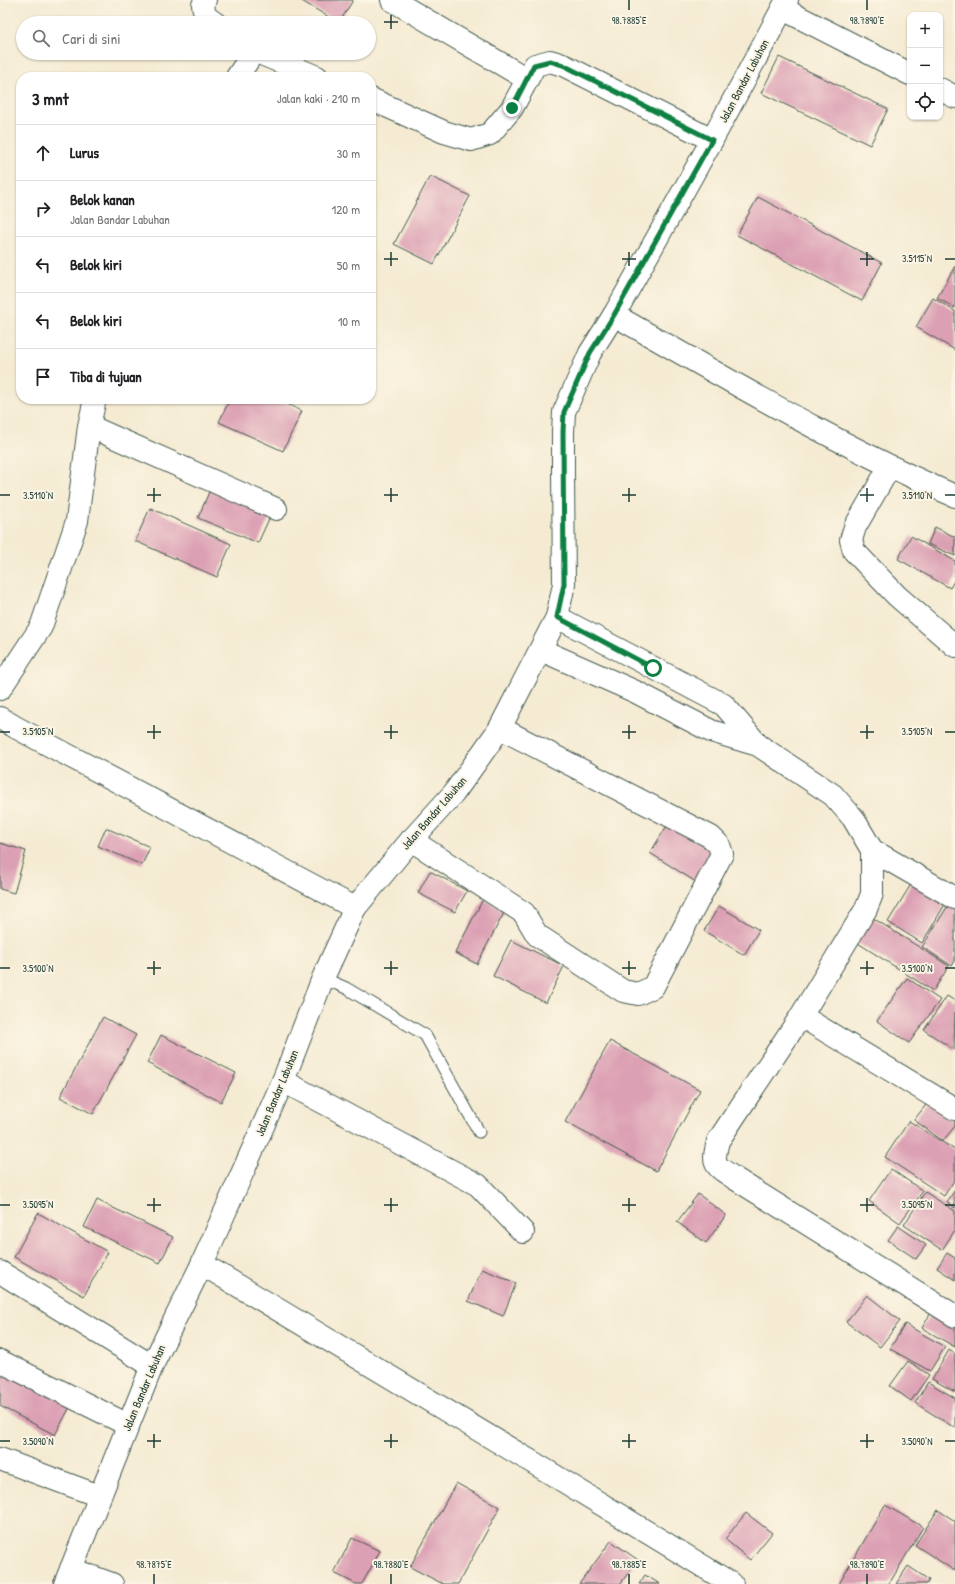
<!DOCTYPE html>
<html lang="id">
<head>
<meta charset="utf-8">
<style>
	body { margin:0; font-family:"Patrick Hand",sans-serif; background:#f6f6f6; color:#202124 }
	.controls { position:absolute; right:12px; top:12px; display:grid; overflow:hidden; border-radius:8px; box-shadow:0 1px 3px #0004 }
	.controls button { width:36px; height:36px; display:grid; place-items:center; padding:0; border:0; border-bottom:1px solid #e0e0e0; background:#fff; color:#202124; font:20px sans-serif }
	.stop { position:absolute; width:12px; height:12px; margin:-9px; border:3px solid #0b8043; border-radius:50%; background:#fff }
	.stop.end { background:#0b8043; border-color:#fff; box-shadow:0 1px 4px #0008 }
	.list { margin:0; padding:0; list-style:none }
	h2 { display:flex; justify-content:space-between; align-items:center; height:52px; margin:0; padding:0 16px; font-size:17px }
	h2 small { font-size:13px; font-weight:400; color:#757577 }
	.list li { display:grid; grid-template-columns:26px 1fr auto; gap:12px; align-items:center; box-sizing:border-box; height:56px; padding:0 16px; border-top:1px solid #e0e0e0 }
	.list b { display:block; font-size:15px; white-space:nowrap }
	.list p { margin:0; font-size:13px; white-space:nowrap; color:#757577 }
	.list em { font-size:13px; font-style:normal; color:#757577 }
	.icon { flex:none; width:22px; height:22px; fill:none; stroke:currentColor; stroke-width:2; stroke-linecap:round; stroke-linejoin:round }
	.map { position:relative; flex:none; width:955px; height:1584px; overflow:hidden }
	.search { position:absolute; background:#fff; box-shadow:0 1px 3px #0004; left:16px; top:16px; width:360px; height:44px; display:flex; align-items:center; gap:10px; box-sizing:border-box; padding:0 14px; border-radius:22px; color:#757577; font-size:15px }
	.panel { position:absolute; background:#fff; box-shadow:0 1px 3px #0004; left:16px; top:72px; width:360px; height:332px; border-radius:16px }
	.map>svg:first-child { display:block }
</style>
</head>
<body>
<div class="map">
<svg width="955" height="1584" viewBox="0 0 955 1584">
	<rect width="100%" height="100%" fill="#fcf5e5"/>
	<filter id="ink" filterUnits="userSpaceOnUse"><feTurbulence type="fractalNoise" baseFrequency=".025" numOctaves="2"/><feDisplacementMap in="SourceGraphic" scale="8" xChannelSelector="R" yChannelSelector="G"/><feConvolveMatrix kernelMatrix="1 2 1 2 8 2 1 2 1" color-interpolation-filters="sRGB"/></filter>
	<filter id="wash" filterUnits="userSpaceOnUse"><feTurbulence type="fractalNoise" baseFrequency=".012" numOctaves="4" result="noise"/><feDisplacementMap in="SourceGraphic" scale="16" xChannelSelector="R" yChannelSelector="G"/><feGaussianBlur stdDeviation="0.9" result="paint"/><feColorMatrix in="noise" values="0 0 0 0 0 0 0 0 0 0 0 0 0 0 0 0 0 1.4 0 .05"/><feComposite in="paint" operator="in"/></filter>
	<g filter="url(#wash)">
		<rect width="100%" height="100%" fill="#f5ebd3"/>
		<g id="blocks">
			<path fill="#dca0b4" d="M300,0H353L339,23Z
				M779,57L888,109L870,145L761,93Z
				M430,176L470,196L434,264L394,244Z
				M758,197L882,263L862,301L737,235Z
				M955,266V308L937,298Z
				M933,298L955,311V350L916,327Z
				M230,399H277L302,411L283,451L219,422Z
				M212,485L273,510L258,543L198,518Z
				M150,508L231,544L217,577L135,541Z
				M935,527L955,537V556L928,544Z
				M911,536L955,561V579L950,588L898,559Z
				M668,824L714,853L696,882L650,853Z
				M106,828L150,847L142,865L98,846Z
				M0,843L26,851L14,893L0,889Z
				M430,871L467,891L455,912L418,893Z
				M913,881L947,901L922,943L888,922Z
				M483,899L505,911L477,964L455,953Z
				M949,904L955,908V961L952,966L922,947Z
				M719,906L759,930L744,955L704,931Z
				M865,913L949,966L933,991L850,938Z
				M511,940L564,966L546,1003L493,976Z
				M907,978L940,1000L909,1043L877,1021Z
				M947,996L955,1001L954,1050L924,1030Z
				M103,1017L136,1035L93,1114L60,1097Z
				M161,1035L236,1073L221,1102L147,1063Z
				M610,1041L700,1090L656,1171L565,1122Z
				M929,1101L955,1121V1126L943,1141L914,1120Z
				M909,1121L955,1150V1179L944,1196L885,1157Z
				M891,1169L923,1191L900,1223L869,1201Z
				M955,1190V1208L947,1202Z
				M925,1192L955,1211V1230L942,1250L904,1225Z
				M698,1194L726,1215L706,1243L677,1222Z
				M97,1200L173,1237L160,1263L84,1227Z
				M38,1213L108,1252L84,1296L14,1257Z
				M898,1226L926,1245L916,1259L888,1240Z
				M947,1253L955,1258V1280L937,1268Z
				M482,1269L516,1283L503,1316L468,1301Z
				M867,1295L900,1321L880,1347L846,1322Z
				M932,1311L955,1324V1347L922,1328Z
				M905,1324L945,1347L930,1371L890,1349Z
				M949,1350L955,1354V1392L932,1379Z
				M908,1361L929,1375L911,1401L890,1386Z
				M0,1369L71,1405L55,1435L0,1406Z
				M928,1382L955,1398V1428L915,1403Z
				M456,1483L500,1507L458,1584H443L410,1567Z
				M885,1505L923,1527L889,1584H839Z
				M938,1510L955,1521V1571L915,1545Z
				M746,1513L772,1533L750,1560L725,1539Z
				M352,1538L380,1551L362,1584H356L334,1573Z
				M611,1541L638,1560L620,1584H579Z
				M908,1566L929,1580L927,1584H896Z
				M645,1575L660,1584H639Z"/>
		</g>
	</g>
	<g filter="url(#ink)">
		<use href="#blocks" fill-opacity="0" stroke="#3f574c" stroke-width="1"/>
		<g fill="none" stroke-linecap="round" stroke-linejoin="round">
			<g stroke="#3f574c" stroke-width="13">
				<path id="service" d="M323,978L346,988L425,1035L479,1132"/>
			</g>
			<g stroke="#3f574c" stroke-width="24">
				<path id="minor" d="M205,0L203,5L205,16L215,23
					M392,0L527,79
					M783,9L910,74
					M259,53L317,77
					M237,77L253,53
					M940,89L955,97
					M371,99L444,132L471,140L490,134L512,108L535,65L550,61L563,65L712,140
					M614,315C726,378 837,445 955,496
					M89,426L276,509
					M890,466L855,527L851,540L854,551L897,596L955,646
					M557,617L724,705L758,745L833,795L853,818L872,850V894L866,909L801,1016L718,1141C712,1166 714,1164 734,1178L955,1316
					M541,650L636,692L711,731L758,745
					M0,689L41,627L77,521L89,426L95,399
					M0,718L17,728L355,908
					M411,840L524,913L537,935L623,991L638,994L653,987L722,854L719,845L711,837L500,728
					M872,850L955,898
					M801,1016L955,1109
					M283,1081L478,1185L523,1232
					M202,1264L547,1471L732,1584
					M0,1272L152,1366
					M0,1361L128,1425
					M0,1459L99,1496
					M71,1569L112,1584"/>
			</g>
			<g stroke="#3f574c" stroke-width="24">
				<path id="secondary" d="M65,1584L152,1366L202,1264L283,1081L323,978L355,908L406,846L454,793L500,728L557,617L564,584L563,473V432L564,412L590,353L614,315L712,140L787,0"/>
			</g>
			<use href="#service" stroke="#fff" stroke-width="11"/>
			<use href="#minor" stroke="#fff" stroke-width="22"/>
			<use href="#secondary" stroke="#fff" stroke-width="22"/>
		</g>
	</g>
	<g fill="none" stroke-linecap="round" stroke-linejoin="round" filter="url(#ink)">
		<path stroke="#0b8043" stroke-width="5" d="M512,108L534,65L550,61L563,65L712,140L614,315L590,353L564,412L563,432L564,584L557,617L653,668"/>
	</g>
	<path fill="none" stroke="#1f3d34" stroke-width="1.5" d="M629,0V10M867,0V10M391,15V29M384,22H398M391,252V266M629,252V266M867,252V266M384,259H398M622,259H636M860,259H874M945,259H955M154,488V502M391,488V502M629,488V502M867,488V502M0,495H10M147,495H161M384,495H398M622,495H636M860,495H874M945,495H955M154,725V739M391,725V739M629,725V739M867,725V739M0,732H10M147,732H161M384,732H398M622,732H636M860,732H874M945,732H955M154,961V975M391,961V975M629,961V975M867,961V975M0,968H10M147,968H161M384,968H398M622,968H636M860,968H874M945,968H955M154,1198V1212M391,1198V1212M629,1198V1212M867,1198V1212M0,1205H10M147,1205H161M384,1205H398M622,1205H636M860,1205H874M945,1205H955M154,1434V1448M391,1434V1448M629,1434V1448M867,1434V1448M0,1441H10M147,1441H161M384,1441H398M622,1441H636M860,1441H874M945,1441H955M154,1574V1584M391,1574V1584M629,1574V1584M867,1574V1584"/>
	<g text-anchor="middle" stroke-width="4" stroke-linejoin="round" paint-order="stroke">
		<g font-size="12" fill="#1f3d34" stroke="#fcf5e5">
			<text transform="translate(744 81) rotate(-62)" y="4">Jalan Bandar Labuhan</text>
			<text transform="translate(434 813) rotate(-49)" y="4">Jalan Bandar Labuhan</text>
			<text transform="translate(277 1093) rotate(-67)" y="4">Jalan Bandar Labuhan</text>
			<text transform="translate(144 1388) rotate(-67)" y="4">Jalan Bandar Labuhan</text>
		</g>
	</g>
	<g font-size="10" text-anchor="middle" fill="#1f3d34" stroke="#fcf5e5" stroke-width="4" stroke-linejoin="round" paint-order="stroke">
		<text x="629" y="24">98.7885°E</text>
		<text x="867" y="24">98.7890°E</text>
		<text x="917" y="262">3.5115°N</text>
		<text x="38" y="499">3.5110°N</text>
		<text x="917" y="499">3.5110°N</text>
		<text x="38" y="735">3.5105°N</text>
		<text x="917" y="735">3.5105°N</text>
		<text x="38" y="972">3.5100°N</text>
		<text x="917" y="972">3.5100°N</text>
		<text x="38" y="1208">3.5095°N</text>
		<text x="917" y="1208">3.5095°N</text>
		<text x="38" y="1445">3.5090°N</text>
		<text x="917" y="1445">3.5090°N</text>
		<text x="154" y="1568">98.7875°E</text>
		<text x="391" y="1568">98.7880°E</text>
		<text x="629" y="1568">98.7885°E</text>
		<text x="867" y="1568">98.7890°E</text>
	</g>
</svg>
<div class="controls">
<button>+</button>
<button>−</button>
<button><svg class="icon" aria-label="locate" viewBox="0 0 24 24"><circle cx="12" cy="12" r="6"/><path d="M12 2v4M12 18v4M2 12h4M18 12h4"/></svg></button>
</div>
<div class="stop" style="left:653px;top:668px"></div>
<div class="stop end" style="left:512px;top:108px"></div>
<div class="search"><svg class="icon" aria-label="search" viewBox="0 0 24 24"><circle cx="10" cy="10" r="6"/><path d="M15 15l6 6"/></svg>Cari di sini</div>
<section class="panel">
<h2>3 mnt<small>Jalan kaki · 210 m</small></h2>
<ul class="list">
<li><svg class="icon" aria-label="ahead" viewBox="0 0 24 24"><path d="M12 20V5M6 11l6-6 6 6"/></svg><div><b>Lurus</b></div><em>30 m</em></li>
<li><svg class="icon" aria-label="right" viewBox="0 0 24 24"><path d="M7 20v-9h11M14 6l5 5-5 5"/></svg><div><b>Belok kanan</b><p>Jalan Bandar Labuhan</p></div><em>120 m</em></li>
<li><svg class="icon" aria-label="left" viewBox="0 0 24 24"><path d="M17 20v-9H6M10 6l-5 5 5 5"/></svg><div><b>Belok kiri</b></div><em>50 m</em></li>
<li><svg class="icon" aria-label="left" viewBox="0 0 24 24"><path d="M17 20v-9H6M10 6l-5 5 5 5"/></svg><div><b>Belok kiri</b></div><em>10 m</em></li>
<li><svg class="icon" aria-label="arrive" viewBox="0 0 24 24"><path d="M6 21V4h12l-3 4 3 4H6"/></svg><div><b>Tiba di tujuan</b></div></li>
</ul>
</section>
</div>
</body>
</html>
